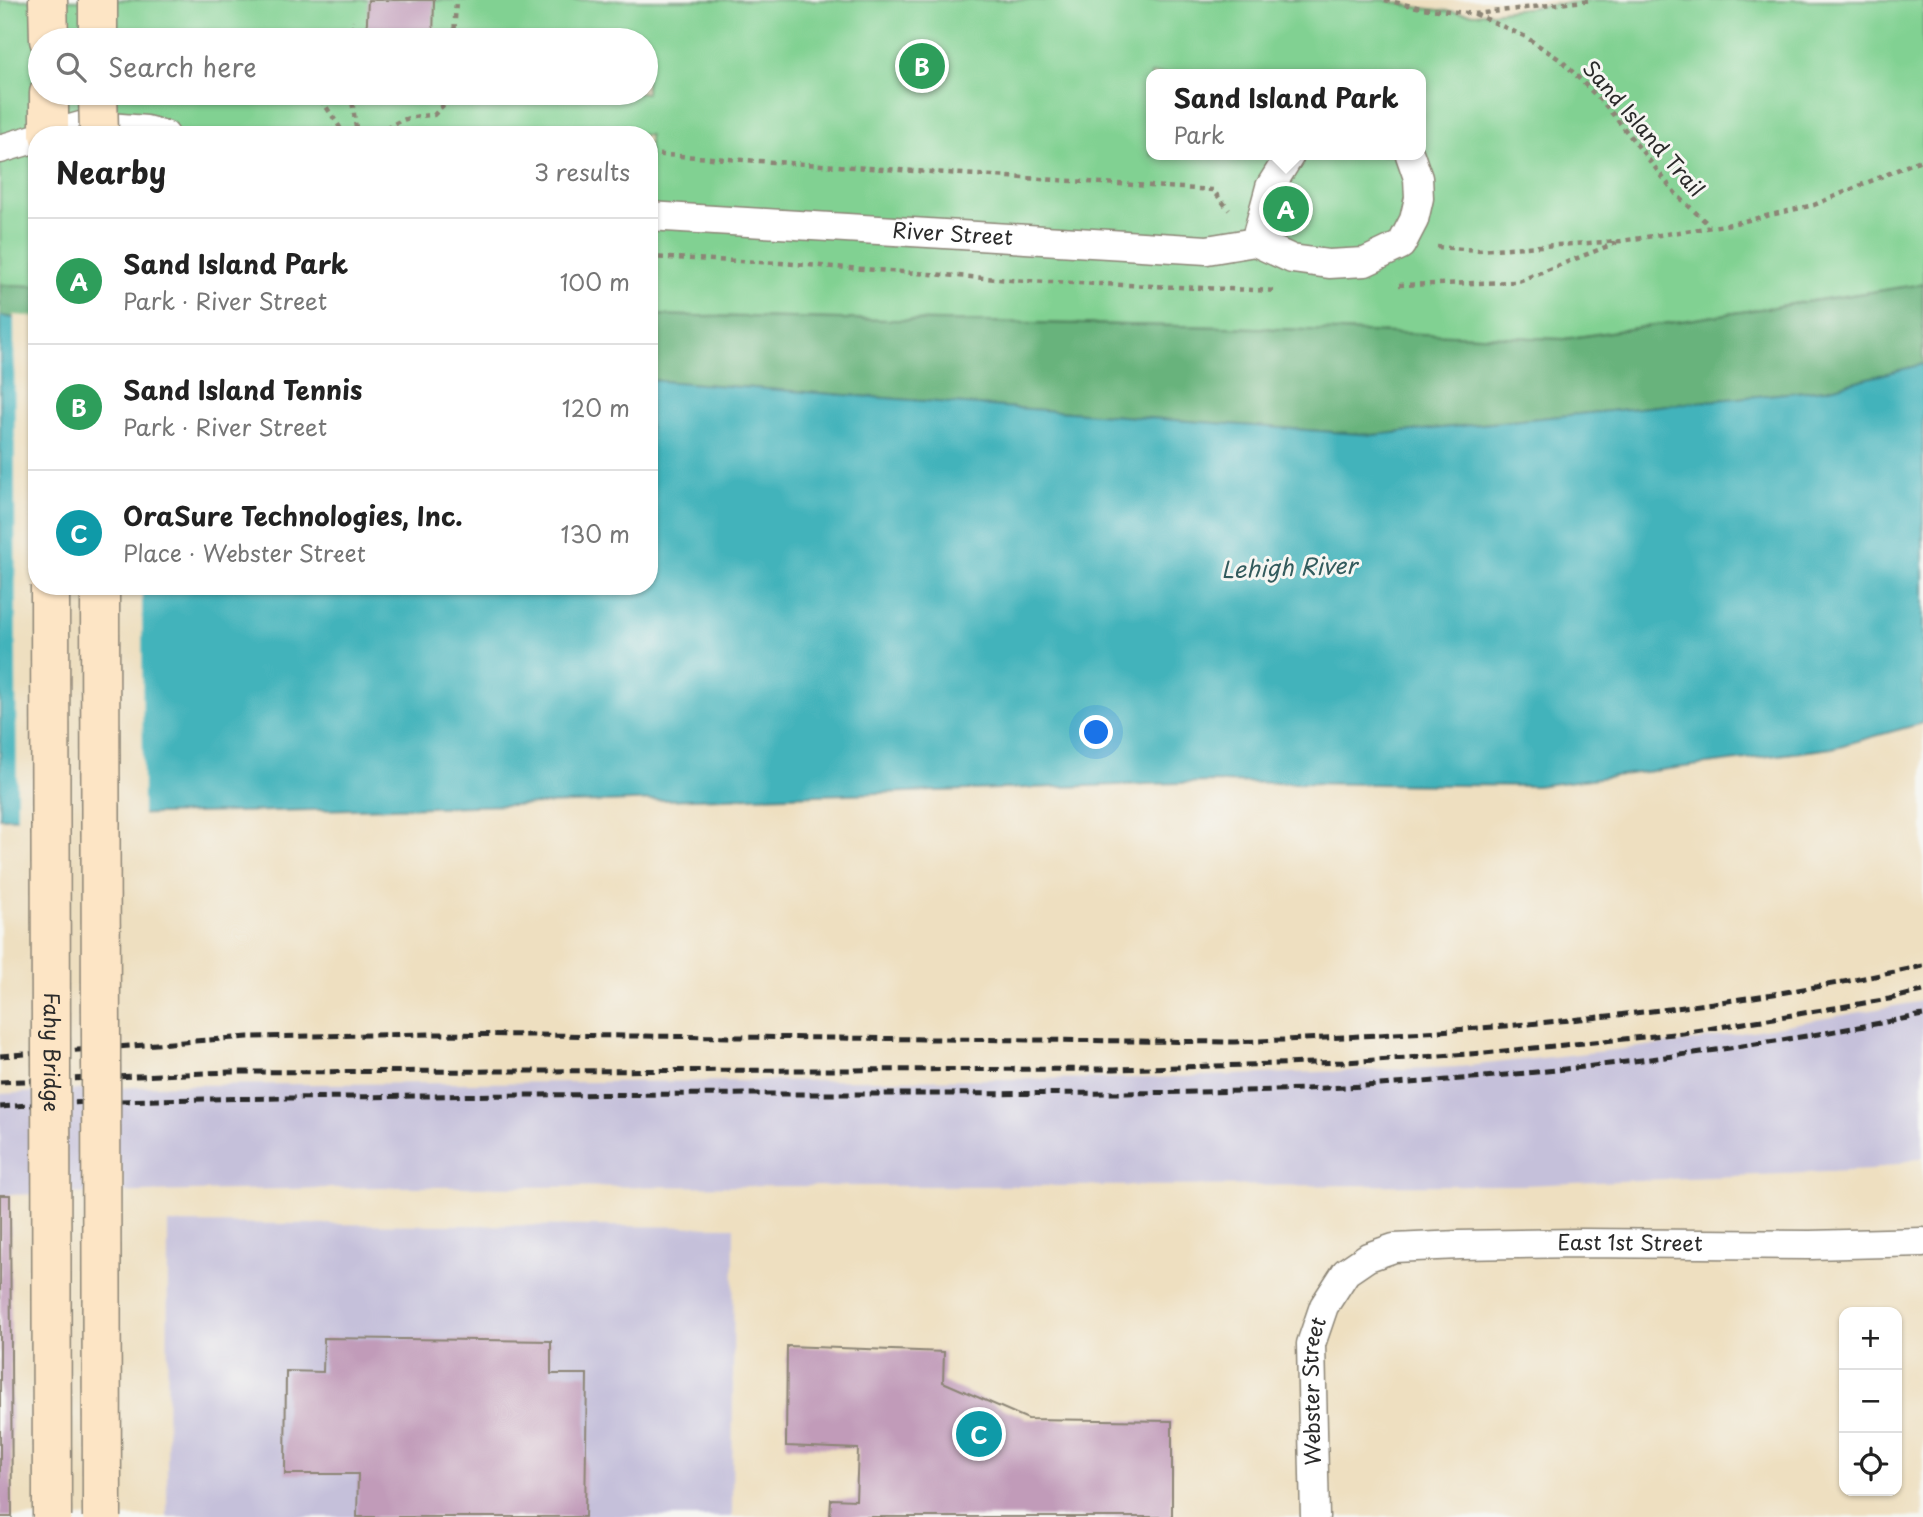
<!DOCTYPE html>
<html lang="en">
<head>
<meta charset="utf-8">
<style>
	body { margin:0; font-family:"Playpen Sans",sans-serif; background:#f6f6f6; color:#222 }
	.controls { position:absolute; right:21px; bottom:21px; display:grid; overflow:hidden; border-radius:14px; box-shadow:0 2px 5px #0004 }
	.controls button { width:63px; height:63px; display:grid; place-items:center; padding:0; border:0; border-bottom:2px solid #e0e0e0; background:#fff; color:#222; font:35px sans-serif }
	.you { position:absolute; left:1097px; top:733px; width:24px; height:24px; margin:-18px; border:5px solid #fff; border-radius:50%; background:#1a73e8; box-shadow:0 0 0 10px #1a73e833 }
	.badge { display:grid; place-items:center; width:46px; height:46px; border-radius:50%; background:#1a73e8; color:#fff; font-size:23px; font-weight:700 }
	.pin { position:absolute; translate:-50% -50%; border:4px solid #fff; box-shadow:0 2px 7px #0006 }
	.popup { position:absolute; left:1146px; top:69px; width:280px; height:91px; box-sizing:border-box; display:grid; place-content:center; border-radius:14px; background:#fff; filter:drop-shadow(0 2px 5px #0005); font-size:23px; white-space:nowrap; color:#767676 }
	.popup b { font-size:26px; color:#222 }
	.popup::after { content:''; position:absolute; left:50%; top:100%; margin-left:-14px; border:14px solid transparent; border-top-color:#fff }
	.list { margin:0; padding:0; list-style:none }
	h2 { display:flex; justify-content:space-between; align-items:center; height:91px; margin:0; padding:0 28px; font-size:30px }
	h2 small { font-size:23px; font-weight:400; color:#767676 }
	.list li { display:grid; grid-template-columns:46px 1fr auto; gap:21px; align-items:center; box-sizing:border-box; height:126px; padding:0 28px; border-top:2px solid #e0e0e0 }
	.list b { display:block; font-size:26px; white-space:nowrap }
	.list p { margin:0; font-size:23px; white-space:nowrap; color:#767676 }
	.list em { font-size:23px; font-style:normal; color:#767676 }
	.icon { flex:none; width:38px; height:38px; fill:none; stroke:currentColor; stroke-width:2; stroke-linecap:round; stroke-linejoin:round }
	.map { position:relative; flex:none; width:1923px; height:1517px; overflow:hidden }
	.search { position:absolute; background:#fff; box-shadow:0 2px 5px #0004; left:28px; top:28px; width:630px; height:77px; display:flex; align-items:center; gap:18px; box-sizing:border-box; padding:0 24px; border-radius:38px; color:#767676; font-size:26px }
	.panel { position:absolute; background:#fff; box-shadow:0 2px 5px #0004; left:28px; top:126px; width:630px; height:469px; border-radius:28px }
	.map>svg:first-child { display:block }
</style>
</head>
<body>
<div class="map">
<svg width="1923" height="1517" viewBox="0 0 1923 1517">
	<rect width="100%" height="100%" fill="#f6f6f2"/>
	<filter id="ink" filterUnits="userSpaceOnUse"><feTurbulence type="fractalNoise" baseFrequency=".0143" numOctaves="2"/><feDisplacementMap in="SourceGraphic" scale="14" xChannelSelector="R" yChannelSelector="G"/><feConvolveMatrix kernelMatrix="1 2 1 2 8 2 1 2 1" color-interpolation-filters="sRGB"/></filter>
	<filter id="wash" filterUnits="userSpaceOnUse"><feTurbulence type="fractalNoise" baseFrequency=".00686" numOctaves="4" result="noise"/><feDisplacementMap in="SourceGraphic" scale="28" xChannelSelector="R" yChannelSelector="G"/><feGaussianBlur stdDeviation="1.57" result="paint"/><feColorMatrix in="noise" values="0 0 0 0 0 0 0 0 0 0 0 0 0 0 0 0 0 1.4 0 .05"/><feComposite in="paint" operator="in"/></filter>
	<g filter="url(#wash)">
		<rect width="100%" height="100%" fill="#eedfc0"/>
		<path fill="#c5c0da" d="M1923,1001V1157L1872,1170L1527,1185L381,1187L0,1195V1094L176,1085L1150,1078L1459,1067L1695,1041Z
			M168,1223L734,1227L732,1517H167Z"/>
		<path fill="#81d192" stroke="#567e5e" stroke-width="2" fill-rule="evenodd" d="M0,0H1385L1421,8L1475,14L1592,0H1923V284L1564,339L1226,327L649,315V135H37V286L0,285ZM40,40H646V93H40ZM1151,74H1421V155H1151Z"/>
		<path fill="#68b37c" stroke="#4a6f54" stroke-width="2" d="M1923,284V364L1826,389L1373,435L649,380V315L1226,327L1564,339Z
			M0,285L37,286V321L0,316Z"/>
		<path fill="#43b3bb" stroke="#376f73" stroke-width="2" d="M0,316L37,321V586H649V380L1373,435L1826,389L1923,364V723L1832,748L1536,786L1210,782L512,805L0,818Z"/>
		<path fill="#eedfc0" d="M14,315L37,317V586H142L143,818L17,821Z"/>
		<g id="blocks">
			<path fill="#c19bb9" d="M368,0H434L433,40H366Z
				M0,1195H10L12,1517H0Z
				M324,1338L551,1341V1374H587L585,1517H357L358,1474H285L286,1371L323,1372Z
				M787,1346L944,1352L943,1382L1028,1419L1172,1421V1517H830L831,1499L856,1500L858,1449L786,1446Z"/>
		</g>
	</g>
	<g filter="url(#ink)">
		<use href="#blocks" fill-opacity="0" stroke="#8c8576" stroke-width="2"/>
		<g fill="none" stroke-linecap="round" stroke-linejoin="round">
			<g stroke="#8c8576" stroke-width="31">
				<g id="street">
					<path d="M50,135L84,125L146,130L165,135"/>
					<path d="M0,149L37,138"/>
					<path id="s1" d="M649,216L1207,250L1255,242L1292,259L1329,264L1365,262L1401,245L1414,220L1419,198L1418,178L1410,155"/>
					<path d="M1255,242L1270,187L1290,155"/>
					<path id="s2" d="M1315,1517L1311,1344L1324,1306L1346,1272L1368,1257L1394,1248L1459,1245L1580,1243L1810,1245L1923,1242"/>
				</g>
			</g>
			<g stroke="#8c8576" stroke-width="41">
				<path id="secondary" d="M48,0L49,40
					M98,0V40
					M49,93V135"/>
			</g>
			<path stroke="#8c8576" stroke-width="4.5" stroke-dasharray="5 5" stroke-linecap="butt" d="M1385,0L1421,8L1475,14L1592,0
				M1475,14L1524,36L1562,61L1607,107L1676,194L1710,226
				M454,38L511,39
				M454,39L456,0
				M351,40L352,20
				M313,93L325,105L345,135
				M351,93L357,135
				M378,135C398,119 410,116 434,115L447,101L450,93
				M649,154L1213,190L1229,210
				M1437,247L1477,250L1621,241L1731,224L1814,205L1923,159
				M649,257L781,263L1025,281L1278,291
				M1399,285L1516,282L1621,241"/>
			<use href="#street" stroke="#fff" stroke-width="28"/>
			<use href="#secondary" stroke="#fde5c5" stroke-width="38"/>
			<path stroke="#2b2b2b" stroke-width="5" stroke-dasharray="10 5" stroke-linecap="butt" d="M0,1056L248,1037L435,1034L1234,1042C1464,1033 1697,1015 1923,966
				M0,1082L229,1072L1115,1069L1344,1062L1485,1053L1683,1033L1889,999L1923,991
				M0,1107C97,1100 194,1099 290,1098C507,1094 723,1094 940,1094C1075,1093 1211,1094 1347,1087C1540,1076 1732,1052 1923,1015"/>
			<g stroke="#8c8576" stroke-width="41" stroke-linecap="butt">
				<g id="secondary-bridge">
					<path d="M98,93L99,135"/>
					<path id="s3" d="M50,586L52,1517"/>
					<path d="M100,586L102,1517"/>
				</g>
			</g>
			<use href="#secondary-bridge" stroke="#fde5c5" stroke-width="38"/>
		</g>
	</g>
	<g text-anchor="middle" stroke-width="6" stroke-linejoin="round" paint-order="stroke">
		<g font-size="21" fill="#2b2b2b" stroke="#f6f6f2">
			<text transform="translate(1643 129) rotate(49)" y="7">Sand Island Trail</text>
			<text dy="7" stroke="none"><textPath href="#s1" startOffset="304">River Street</textPath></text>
			<text dy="7" stroke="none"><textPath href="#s3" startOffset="466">Fahy Bridge</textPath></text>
			<text dy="7" stroke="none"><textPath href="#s2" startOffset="544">East 1st Street</textPath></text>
			<text dy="7" stroke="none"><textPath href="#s2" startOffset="126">Webster Street</textPath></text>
		</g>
		<g font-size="23" font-style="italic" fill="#335b5d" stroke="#f6f6f2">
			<text transform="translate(1289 568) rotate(-2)" y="8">Lehigh River</text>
		</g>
	</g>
</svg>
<div class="controls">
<button>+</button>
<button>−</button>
<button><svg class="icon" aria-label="locate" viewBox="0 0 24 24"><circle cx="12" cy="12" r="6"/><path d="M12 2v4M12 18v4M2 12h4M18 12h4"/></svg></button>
</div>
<div class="you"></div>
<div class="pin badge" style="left:1286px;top:209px;background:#2e9e5b">A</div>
<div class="popup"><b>Sand Island Park</b>Park</div>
<div class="pin badge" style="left:922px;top:66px;background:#2e9e5b">B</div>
<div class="pin badge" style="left:979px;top:1434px;background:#0f9aa8">C</div>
<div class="search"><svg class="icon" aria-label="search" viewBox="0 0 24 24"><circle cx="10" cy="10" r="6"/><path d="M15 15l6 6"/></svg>Search here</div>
<section class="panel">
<h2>Nearby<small>3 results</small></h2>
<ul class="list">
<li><span class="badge" style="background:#2e9e5b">A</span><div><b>Sand Island Park</b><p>Park · River Street</p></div><em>100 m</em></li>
<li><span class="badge" style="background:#2e9e5b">B</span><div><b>Sand Island Tennis</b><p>Park · River Street</p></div><em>120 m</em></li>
<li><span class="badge" style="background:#0f9aa8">C</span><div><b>OraSure Technologies, Inc.</b><p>Place · Webster Street</p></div><em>130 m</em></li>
</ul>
</section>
</div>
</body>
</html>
